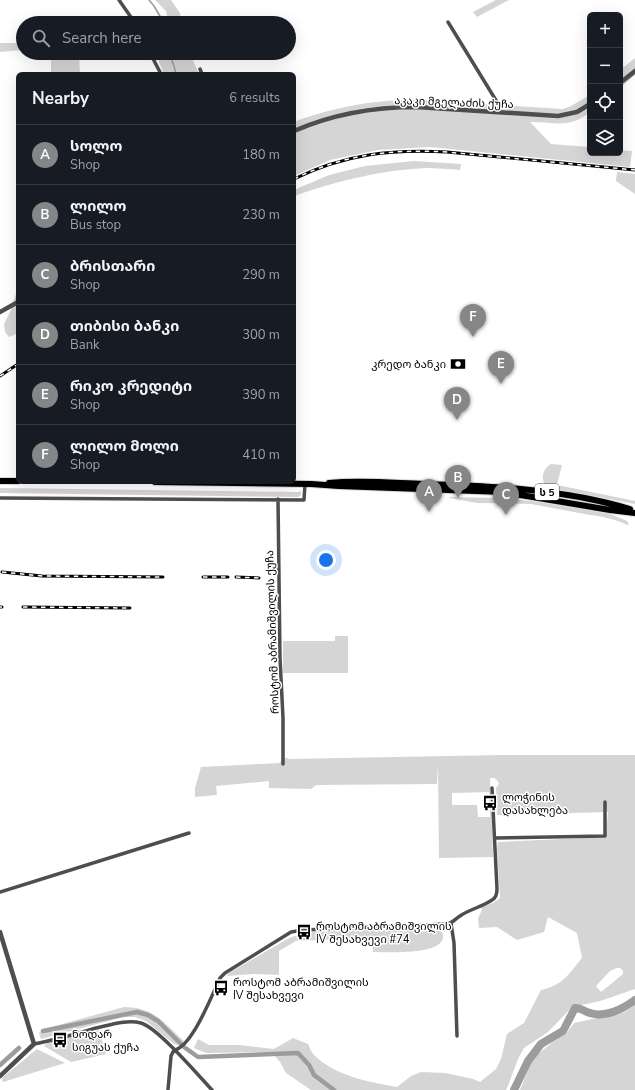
<!DOCTYPE html>
<html lang="en">
<head>
<meta charset="utf-8">
<style>
	body { margin:0; font-family:"Nunito Sans","Noto Sans Georgian",sans-serif; background:#20242c; color:#f1f3f6 }
	.controls { position:absolute; right:12px; top:12px; display:grid; overflow:hidden; border-radius:6px; box-shadow:0 4px 16px #0002 }
	.controls button { width:36px; height:36px; display:grid; place-items:center; padding:0; border:0; border-bottom:1px solid #363941; background:#171b24; color:#f1f3f6; font:20px sans-serif }
	.you { position:absolute; left:326px; top:560px; width:14px; height:14px; margin:-10px; border:3px solid #fff; border-radius:50%; background:#1a73e8; box-shadow:0 0 0 6px #1a73e833 }
	.badge { display:grid; place-items:center; width:26px; height:26px; border-radius:50%; background:#858687; color:#fff; font-size:13px; font-weight:700 }
	.pin { position:absolute; translate:-50% -33px; filter:drop-shadow(0 1px 2px #0008) }
	.pin::after { content:''; position:absolute; top:21px; width:14px; height:12px; background:inherit; clip-path:polygon(0 0,100% 0,50% 100%) }
	.list { margin:0; padding:0; list-style:none }
	h2 { display:flex; justify-content:space-between; align-items:center; height:52px; margin:0; padding:0 16px; font-size:17px }
	h2 small { font-size:13px; font-weight:400; color:#9ea1a6 }
	.list li { display:grid; grid-template-columns:26px 1fr auto; gap:12px; align-items:center; box-sizing:border-box; height:60px; padding:0 16px; border-top:1px solid #363941 }
	.list b { display:block; font-size:15px; white-space:nowrap }
	.list p { margin:0; font-size:13px; white-space:nowrap; color:#9ea1a6 }
	.list em { font-size:13px; font-style:normal; color:#9ea1a6 }
	.icon { flex:none; width:22px; height:22px; fill:none; stroke:currentColor; stroke-width:2; stroke-linecap:round; stroke-linejoin:round }
	.map { position:relative; flex:none; width:635px; height:1090px; overflow:hidden }
	.search { position:absolute; background:#171b24; box-shadow:0 4px 16px #0002; left:16px; top:16px; width:280px; height:44px; display:flex; align-items:center; gap:10px; box-sizing:border-box; padding:0 14px; border-radius:22px; color:#9ea1a6; font-size:15px }
	.panel { position:absolute; background:#171b24; box-shadow:0 4px 16px #0002; left:16px; top:72px; width:280px; height:412px; border-radius:6px }
	.map>svg:first-child { display:block }
</style>
</head>
<body>
<div class="map">
<svg width="635" height="1090" viewBox="0 0 635 1090">
	<rect width="100%" height="100%" fill="#fff"/>
	<path fill="#d5d5d5" fill-rule="evenodd" d="M155,0H171L180,13L181,23H169L166,11Z
		M496,0H509L477,17L473,12Z
		M0,43H23V50L0,52Z
		M51,53H79L80,74H51Z
		M158,53H187L192,58L199,74H164L159,62Z
		M635,58V75L620,88V70Z
		M590,95V112C568,130 553,121 530,122L551,144L590,147V153H620V150L632,151L630,167L430,147L378,150L330,160L294,176V122C334,106 393,96 436,101L563,109L571,106Z
		M414,161L461,164L460,170C449,169 438,168 426,168C381,170 337,181 294,196V190L329,175L365,166Z
		M617,172L635,174V194L616,181Z
		M18,289V333L9,337L5,332L4,324L11,310L14,299Z
		M551,464L562,465L557,485L635,501V504L546,487C540,479 543,468 551,464Z
		M0,488L298,492L301,491V495L298,497L0,493Z
		M450,497L503,498L539,502L608,513L627,521L629,524L627,525C622,521 596,515 590,515L531,504L477,503L450,498Z
		M335,636H348V673H283V641H335Z
		M503,755H635V989L600,1001L572,1007L548,1032L524,1048L518,1059L509,1083L506,1090H311L286,1073L280,1062L275,1056L265,1052L206,1053L194,1048L198,1039L209,1045H240L274,1049L293,1038L308,1044C310,1048 311,1052 314,1055C335,1076 369,1082 397,1087L411,1076L421,1072L446,1073L473,1079L480,1082L496,1069L501,1059L507,1034L524,1023L541,990C563,985 568,975 582,958L577,933L548,917L544,932L517,940L497,927L479,928L478,918L482,910L481,907L493,903L500,898L497,849L498,842L606,837L608,812L497,815L496,788L499,784L497,780L494,778H490L493,857L439,858L438,766L437,784L316,785L311,789L269,788V781L216,786L217,795L195,797V788L201,767L280,763L282,758H288V759ZM489,792L490,817H478L477,805H452V793ZM617,968H620L623,971V974L601,992L596,986L610,971Z
		M433,928H436L442,932C452,956 386,952 373,952L372,938L296,941L279,951V975L253,974L227,976L229,973L289,938L307,932Z
		M635,1005V1090H520L533,1058L553,1042L566,1034L574,1023L625,1012Z
		M124,1007C154,1007 164,1023 184,1041L178,1045L174,1044L146,1021L135,1017H123L41,1039L39,1033L44,1029Z
		M99,1030L106,1054L71,1062L44,1046L47,1043Z
		M37,1049L65,1063L3,1082L2,1078Z"/>
	<g fill="none" stroke-linecap="round" stroke-linejoin="round">
		<path stroke="#9c9c9c" stroke-width="1.5" d="M149,0L154,6L164,23
			M169,53L174,66L176,74"/>
		<path stroke="#9c9c9c" stroke-width="4.5" d="M43,1031L137,1012L148,1015L158,1021L184,1047L198,1057L298,1053L309,1065L314,1075L334,1090
			M0,1065L19,1048"/>
		<path stroke="#9c9c9c" stroke-width="8" d="M514,1090L528,1061L541,1044L563,1031L575,1008C583,1008 582,1011 590,1013C605,1018 623,1009 635,1000"/>
		<g stroke="#dbdbdb" stroke-width="8">
			<path id="trunk" d="M0,481H18
				M155,482L311,484L339,486L503,492L610,510L635,513
				M329,483C361,480 393,483 424,484C493,486 563,489 630,509"/>
		</g>
		<path stroke="#4e4e4e" stroke-width="3.5" d="M119,0L135,23
			M448,22L497,102L498,112
			M150,53L161,74
			M200,69L202,74
			M0,498L304,500L305,484
			M278,499L280,658L283,718V764
			M495,838L605,836V802
			M0,892L189,833
			M451,923L454,943L457,1036
			M34,1044C55,1040 76,1034 96,1028C110,1025 127,1019 141,1023C158,1028 198,1075 212,1090
			M174,1050C192,1047 212,995 220,978L225,973L291,932L303,930L447,924C453,923 455,919 460,916C470,909 482,907 492,900C496,898 497,894 497,889L492,788
			M168,1090L171,1056L174,1050"/>
		<path stroke="#4e4e4e" stroke-width="4.5" d="M620,83L635,71
			M294,131C333,114 374,107 416,107L558,116L577,112L590,104
			M0,312L18,302
			M0,932L34,1044L0,1076"/>
		<use href="#trunk" stroke="#000" stroke-width="6"/>
		<g stroke="#000" stroke-width="3">
			<path id="rail" d="M294,179C345,154 391,149 447,152L635,170
				M0,376L18,364
				M2,572L42,576L163,577
				M203,577H228
				M236,577L259,578
				M0,607H2
				M23,607L130,608"/>
		</g>
		<use href="#rail" stroke="#fff" stroke-width="1.5" stroke-dasharray="4.5" stroke-linecap="butt"/>
	</g>
	<defs>
		<g id="bank-bare" transform="scale(1.2)"><path d="M-6-4H6V4H-6ZM0-2.3a2.3 2.3 0 1 0 0 4.6a2.3 2.3 0 1 0 0-4.6Z" fill="#000" stroke="#fff" stroke-width="2.5" paint-order="stroke"/></g>
		<g id="bus-bare" transform="scale(1.2)"><path d="M-5-6H5V4H4V6H2V4H-2V6H-4V4H-5ZM-3.5-4V0h7V-4ZM-3.5 1.2v1.5H-2V1.2ZM2 1.2v1.5H3.5V1.2Z" fill="#000" stroke="#fff" stroke-width="2.5" paint-order="stroke"/></g>
	</defs>
	<g fill-rule="evenodd">
		<use href="#bank-bare" x="458" y="364"/>
		<use href="#bus-bare" x="490" y="803"/>
		<use href="#bus-bare" x="304" y="932"/>
		<use href="#bus-bare" x="221" y="988"/>
		<use href="#bus-bare" x="60" y="1040"/>
	</g>
	<g text-anchor="middle" stroke-width="3" stroke-linejoin="round" paint-order="stroke">
		<rect fill="#fff" stroke="#4c4c4c" stroke-width="1" x="535" y="484" width="24" height="16" rx="3"/>
		<g font-size="10" font-weight="bold" fill="#000">
			<text x="547" y="496">ს 5</text>
		</g>
		<g font-size="11" fill="#000" stroke="#fff">
			<text transform="translate(454 102) rotate(2)" y="4">აკაკი მგელაძის ქუჩა</text>
			<text transform="translate(272 632) rotate(-92)" y="4">როსტომ აბრამიშვილის ქუჩა</text>
		</g>
		<g font-size="11" fill="#000" stroke="#fff" text-anchor="start">
			<text x="446" y="368" text-anchor="end">კრედო ბანკი</text>
			<text x="502" y="801">ლოჭინის<tspan x="502" dy="13">დასახლება</tspan></text>
			<text x="316" y="930">როსტომ აბრამიშვილის<tspan x="316" dy="13">IV შესახვევი #74</tspan></text>
			<text x="233" y="986">როსტომ აბრამიშვილის<tspan x="233" dy="13">IV შესახვევი</tspan></text>
			<text x="72" y="1038">ნოდარ<tspan x="72" dy="13">სიგუას ქუჩა</tspan></text>
		</g>
	</g>
</svg>
<div class="controls">
<button>+</button>
<button>−</button>
<button><svg class="icon" aria-label="locate" viewBox="0 0 24 24"><circle cx="12" cy="12" r="6"/><path d="M12 2v4M12 18v4M2 12h4M18 12h4"/></svg></button>
<button><svg class="icon" aria-label="layers" viewBox="0 0 24 24"><path d="M12 4l9 5-9 5-9-5zM3 14l9 5 9-5"/></svg></button>
</div>
<div class="you"></div>
<div class="pin badge" style="left:429px;top:512px">A</div>
<div class="pin badge" style="left:458px;top:498px">B</div>
<div class="pin badge" style="left:506px;top:515px">C</div>
<div class="pin badge" style="left:457px;top:420px">D</div>
<div class="pin badge" style="left:501px;top:384px">E</div>
<div class="pin badge" style="left:473px;top:337px">F</div>
<div class="search"><svg class="icon" aria-label="search" viewBox="0 0 24 24"><circle cx="10" cy="10" r="6"/><path d="M15 15l6 6"/></svg>Search here</div>
<section class="panel">
<h2>Nearby<small>6 results</small></h2>
<ul class="list">
<li><span class="badge">A</span><div><b>სოლო</b><p>Shop</p></div><em>180 m</em></li>
<li><span class="badge">B</span><div><b>ლილო</b><p>Bus stop</p></div><em>230 m</em></li>
<li><span class="badge">C</span><div><b>ბრისთარი</b><p>Shop</p></div><em>290 m</em></li>
<li><span class="badge">D</span><div><b>თიბისი ბანკი</b><p>Bank</p></div><em>300 m</em></li>
<li><span class="badge">E</span><div><b>რიკო კრედიტი</b><p>Shop</p></div><em>390 m</em></li>
<li><span class="badge">F</span><div><b>ლილო მოლი</b><p>Shop</p></div><em>410 m</em></li>
</ul>
</section>
</div>
</body>
</html>
